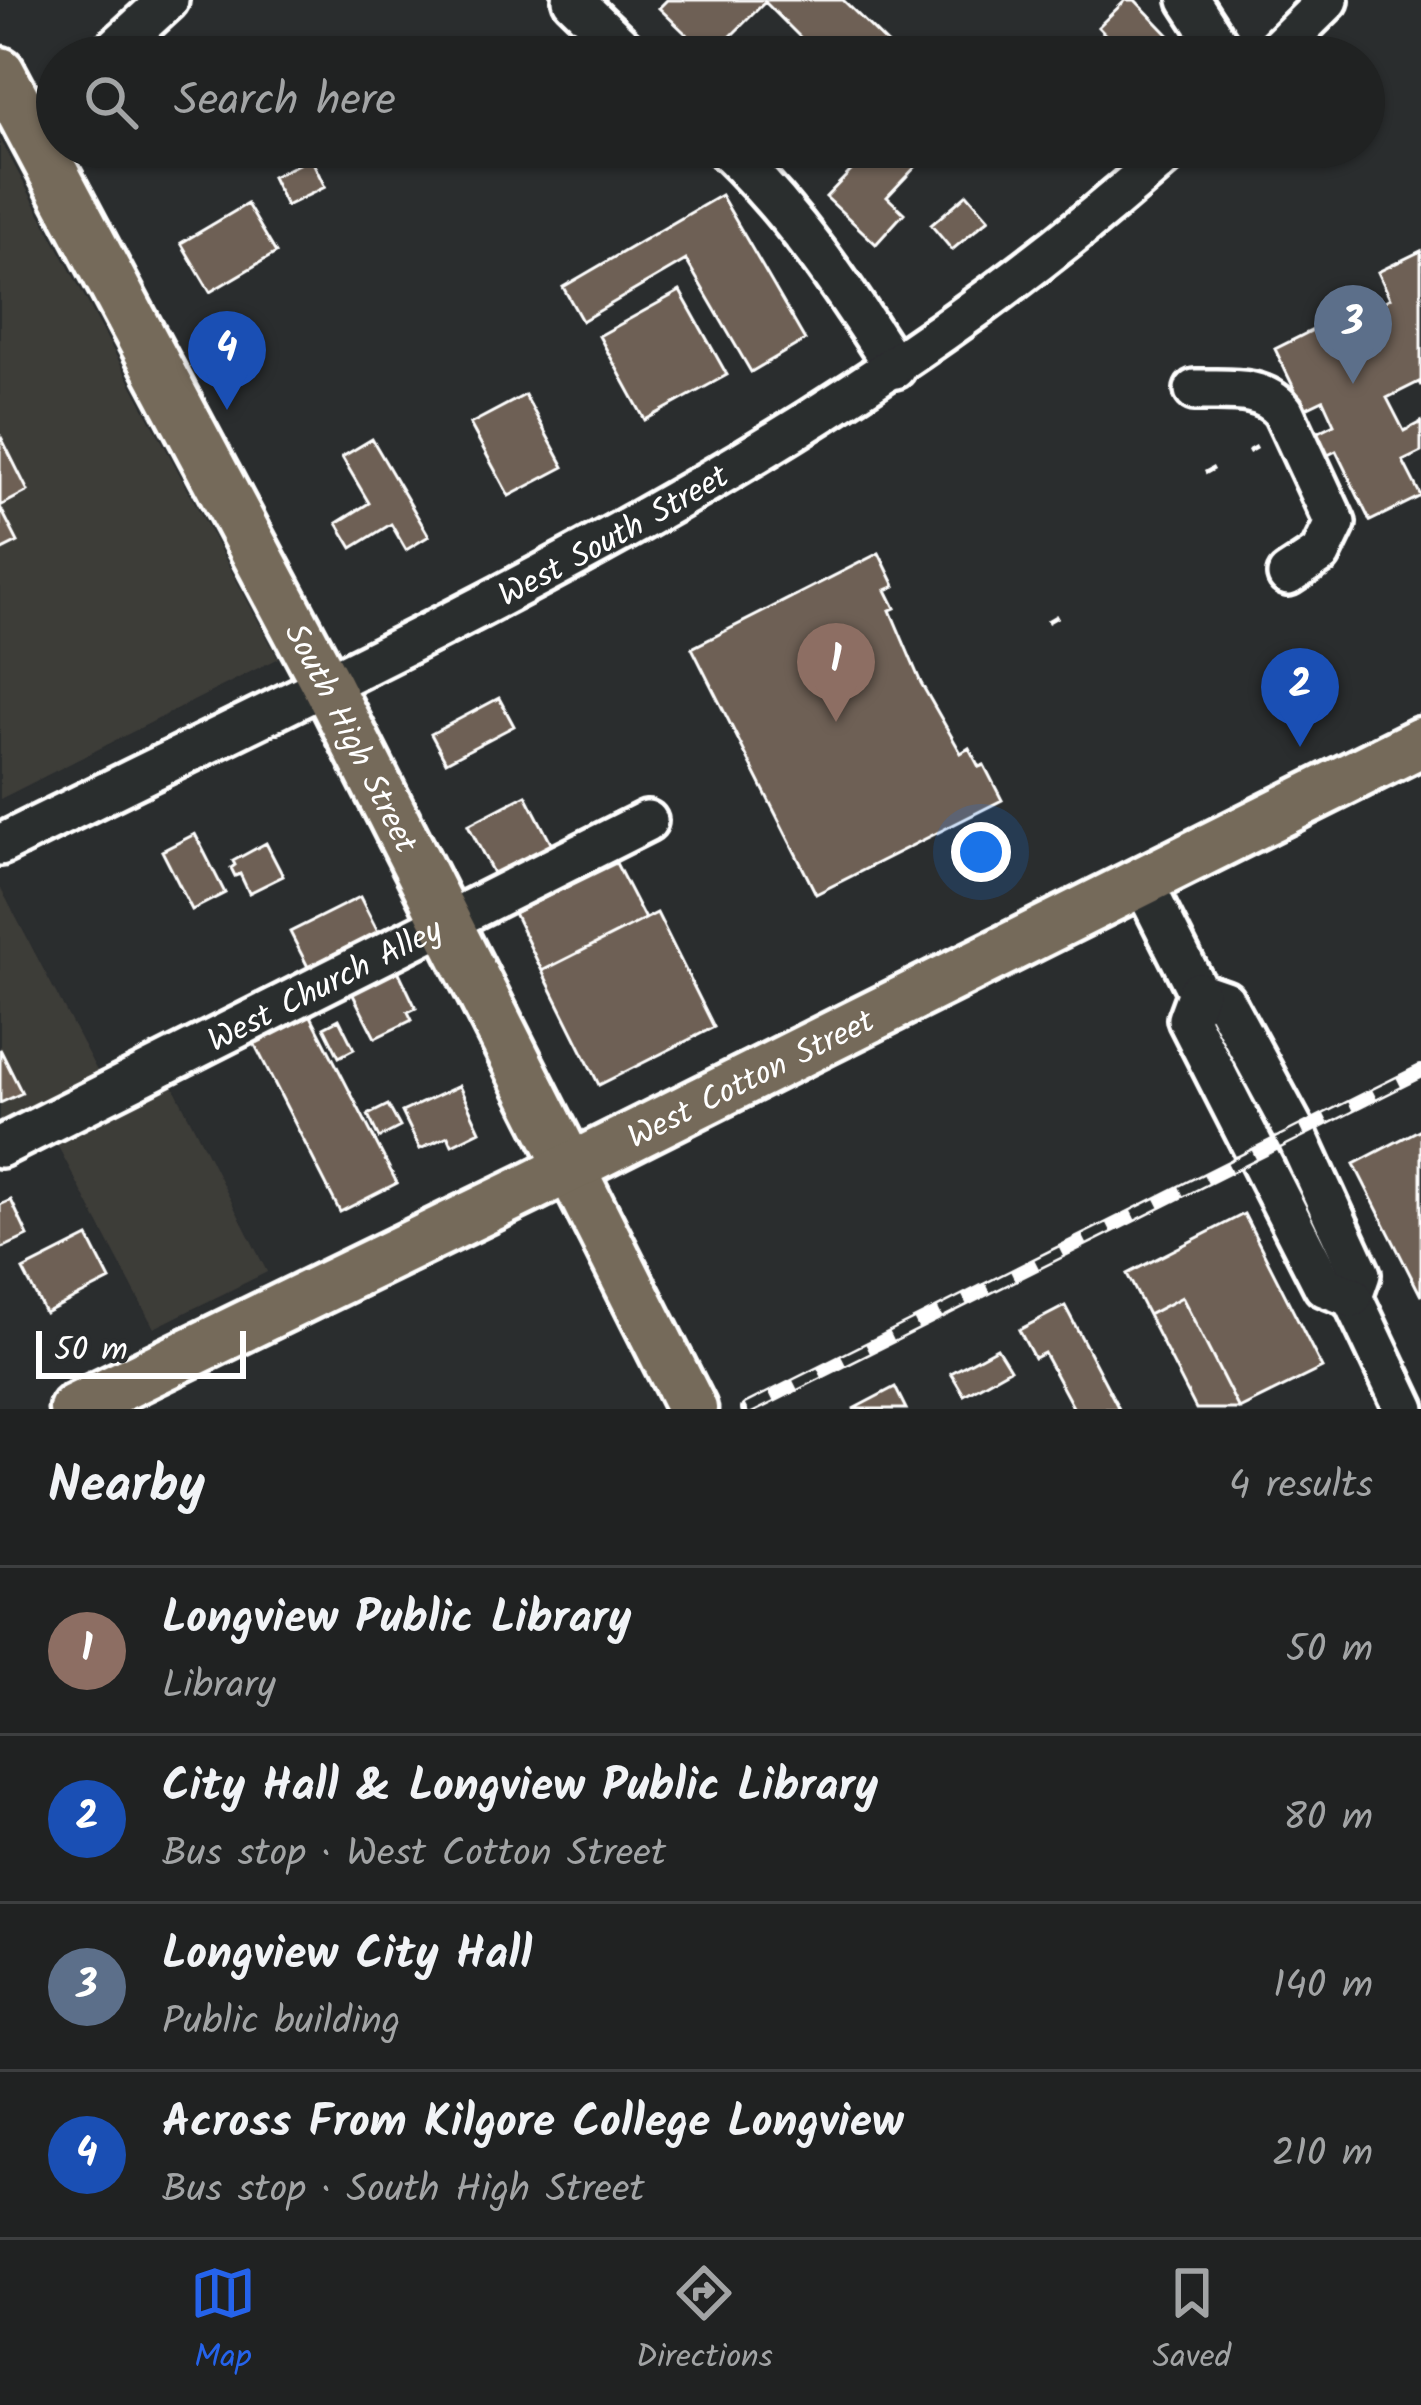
<!DOCTYPE html>
<html lang="en">
<head>
<meta charset="utf-8">
<style>
	body { margin:0; font-family:Kalam,sans-serif; background:#282a2a; color:#f1f3f6 }
	.scale { position:absolute; left:36px; bottom:30px; width:210px; box-sizing:border-box; padding-left:12px; border:6px solid #fff; border-top:0; font-size:33px; line-height:42px; white-space:nowrap; color:#fff; -webkit-text-stroke:9px #2a2d2e; paint-order:stroke }
	.you { position:absolute; left:981px; top:852px; width:42px; height:42px; margin:-30px; border:9px solid #fff; border-radius:50%; background:#1a73e8; box-shadow:0 0 0 18px #1a73e833 }
	.badge { display:grid; place-items:center; width:78px; height:78px; border-radius:50%; background:#2563eb; color:#fff; font-size:39px; font-weight:700 }
	.pin { position:absolute; translate:-50% -99px; filter:drop-shadow(0 3px 6px #0008) }
	.pin::after { content:''; position:absolute; top:63px; width:42px; height:36px; background:inherit; clip-path:polygon(0 0,100% 0,50% 100%) }
	.list { margin:0; padding:0; list-style:none }
	h2 { display:flex; justify-content:space-between; align-items:center; height:156px; margin:0; padding:0 48px; font-size:51px }
	h2 small { font-size:39px; font-weight:400; color:#a2a4a5 }
	.list li { display:grid; grid-template-columns:78px 1fr auto; gap:36px; align-items:center; box-sizing:border-box; height:168px; padding:0 48px; border-top:3px solid #3d3f40 }
	.list b { display:block; font-size:45px; white-space:nowrap }
	.list p { margin:0; font-size:39px; white-space:nowrap; color:#a2a4a5 }
	.list em { font-size:39px; font-style:normal; color:#a2a4a5 }
	.icon { flex:none; width:66px; height:66px; fill:none; stroke:currentColor; stroke-width:2; stroke-linecap:round; stroke-linejoin:round }
	.map { position:relative; flex:none; width:1421px; height:1409px; overflow:hidden }
	.search { position:absolute; background:#202222; box-shadow:0 3px 9px #0004; left:36px; right:36px; top:36px; height:132px; display:flex; align-items:center; gap:30px; box-sizing:border-box; padding:0 42px; border-radius:66px; color:#a2a4a5; font-size:45px }
	.sheet { height:828px; background:#202222 }
	nav { display:flex; justify-content:space-around; align-items:center; box-sizing:border-box; height:168px; border-top:3px solid #3d3f40; background:#202222; font-size:33px; color:#a2a4a5 }
	nav a { display:grid; justify-items:center; gap:6px }
	nav .on { color:#2563eb }
	.map>svg:first-child { display:block }
</style>
</head>
<body>
<div class="map">
<svg width="1421" height="1409" viewBox="0 0 1421 1409">
	<rect width="100%" height="100%" fill="#2a2d2e"/>
	<filter id="ink" filterUnits="userSpaceOnUse"><feTurbulence type="fractalNoise" baseFrequency=".00833" numOctaves="2"/><feDisplacementMap in="SourceGraphic" scale="24" xChannelSelector="R" yChannelSelector="G"/><feConvolveMatrix kernelMatrix="1 2 1 2 8 2 1 2 1" color-interpolation-filters="sRGB"/></filter>
	<g filter="url(#ink)">
		<path fill="#3e3d39" d="M0,139L278,658L0,799Z
			M0,887L97,1071L98,1084L157,1054L267,1272L154,1328L52,1135L0,1161Z"/>
		<path fill="#6e6154" stroke="#fff" stroke-width="3" d="M667,0H843L901,57H820L765,2L710,57L659,8Z
			M1126,0H1135L1181,48L1172,57H1127L1098,27Z
			M874,147H907L921,161L887,197L904,213L876,244L826,197Z
			M311,158L325,187L286,206L272,177Z
			M967,194L989,219L952,250L931,225Z
			M721,195L805,340L751,372L686,260L582,321L563,287Z
			M247,204L276,253L210,292L181,243Z
			M1421,251V386L1419,382L1387,398L1404,431L1421,422V452L1403,461L1421,496L1370,521L1336,451L1326,456L1314,434L1334,424L1323,400L1304,409L1275,349L1379,297L1382,303L1390,298L1378,272Z
			M680,291L727,375L645,420L599,336Z
			M525,395L564,467L509,496L470,424Z
			M0,435L28,491L0,506Z
			M372,439L429,536L406,550L391,524L352,548L337,523L369,503L342,457Z
			M0,507L18,542L0,551Z
			M879,553L895,586L886,590L895,608L890,610L921,683L961,753L969,748L979,767L984,765L1002,800L816,894L692,648Z
			M499,698L514,726L446,762L431,734Z
			M526,795L554,849L496,879L468,825Z
			M195,834L225,893L192,910L162,851Z
			M266,843L283,876L249,893L240,874L235,876L231,868L235,865L233,861Z
			M616,863L645,919L542,971L514,913Z
			M360,897L378,932L308,967L290,932Z
			M657,913L714,1027L599,1085L542,971Z
			M395,964L416,1008L408,1012L412,1020L375,1038L349,987Z
			M310,1014L397,1183L340,1212L254,1043Z
			M339,1019L354,1049L339,1057L324,1027Z
			M0,1049L22,1093L0,1103Z
			M459,1086L480,1131L452,1145L448,1136L420,1149L402,1112Z
			M388,1105L400,1127L379,1138L368,1115Z
			M1421,1129V1296L1354,1164Z
			M11,1200L28,1236L0,1249V1205Z
			M1244,1214L1322,1368L1239,1409L1182,1297L1148,1315L1127,1274Z
			M88,1237L110,1280L45,1313L23,1270Z
			M1182,1297L1239,1409H1196L1148,1315Z
			M1065,1306L1119,1409H1074L1044,1353L1034,1358L1019,1330Z
			M997,1348L1010,1369L964,1395L951,1373Z
			M895,1387L906,1409H853Z"/>
		<g fill="none" stroke-linecap="round" stroke-linejoin="round">
			<g stroke="#fff" stroke-width="48">
				<g id="minor">
					<path d="M573,0L632,57"/>
					<path d="M1189,0L1226,57"/>
					<path d="M106,57L168,0"/>
					<path d="M1270,57L1328,0"/>
					<path d="M29,127L57,102"/>
					<path d="M724,147C795,215 842,286 895,368"/>
					<path d="M1195,390C1227,391 1261,385 1283,411L1335,523L1320,554L1288,575"/>
					<path id="s1" d="M0,845C412,640 829,459 1175,147"/>
					<path d="M1143,883L1198,992L1224,1001L1296,1134L1360,1274L1352,1297L1405,1409"/>
					<path d="M1198,992L1188,1019L1324,1286L1352,1297"/>
					<path id="s2" d="M0,1147L647,821"/>
				</g>
			</g>
			<g stroke="#fff" stroke-width="57">
				<g id="major">
					<path id="s3" d="M0,72L327,686L692,1409"/>
					<path id="s4" d="M74,1409L527,1189L1421,742"/>
				</g>
			</g>
			<path stroke="#fff" stroke-width="4.5" stroke-dasharray="12 9" stroke-linecap="butt" d="M1248,452L1257,447
				M1205,473L1214,468
				M1047,622L1061,614"/>
			<use href="#minor" stroke="#2a2d2e" stroke-width="39"/>
			<use href="#major" stroke="#746a5a" stroke-width="48"/>
			<g stroke="#fff" stroke-width="14">
				<path id="rail" d="M747,1409L1421,1071"/>
			</g>
			<use href="#rail" stroke="#2a2d2e" stroke-width="9" stroke-dasharray="27" stroke-linecap="butt"/>
		</g>
	</g>
	<g text-anchor="middle" stroke-width="9" stroke-linejoin="round" paint-order="stroke">
		<g font-size="33" fill="#fff" stroke="#2a2d2e">
			<text dy="12" stroke="none"><textPath href="#s1" startOffset="687">West South Street</textPath></text>
			<text dy="12" stroke="none"><textPath href="#s3" startOffset="753">South High Street</textPath></text>
			<text dy="12" stroke="none"><textPath href="#s2" startOffset="363">West Church Alley</textPath></text>
			<text dy="12" stroke="none"><textPath href="#s4" startOffset="753">West Cotton Street</textPath></text>
		</g>
	</g>
</svg>
<div class="scale">50 m</div>
<div class="you"></div>
<div class="pin badge" style="left:836px;top:722px;background:#8d6e63">1</div>
<div class="pin badge" style="left:1300px;top:747px;background:#1a4fb4">2</div>
<div class="pin badge" style="left:1353px;top:384px;background:#5c6f8a">3</div>
<div class="pin badge" style="left:227px;top:410px;background:#1a4fb4">4</div>
<div class="search"><svg class="icon" aria-label="search" viewBox="0 0 24 24"><circle cx="10" cy="10" r="6"/><path d="M15 15l6 6"/></svg>Search here</div>
</div>
<section class="sheet">
<h2>Nearby<small>4 results</small></h2>
<ul class="list">
<li><span class="badge" style="background:#8d6e63">1</span><div><b>Longview Public Library</b><p>Library</p></div><em>50 m</em></li>
<li><span class="badge" style="background:#1a4fb4">2</span><div><b>City Hall &amp; Longview Public Library</b><p>Bus stop · West Cotton Street</p></div><em>80 m</em></li>
<li><span class="badge" style="background:#5c6f8a">3</span><div><b>Longview City Hall</b><p>Public building</p></div><em>140 m</em></li>
<li><span class="badge" style="background:#1a4fb4">4</span><div><b>Across From Kilgore College Longview</b><p>Bus stop · South High Street</p></div><em>210 m</em></li>
</ul>
</section>
<nav>
<a class="on"><svg class="icon" aria-label="map" viewBox="0 0 24 24"><path d="M3 6l6-2 6 2 6-2v14l-6 2-6-2-6 2zM9 4v14M15 6v14"/></svg>Map</a>
<a><svg class="icon" aria-label="directions" viewBox="0 0 24 24"><path d="M12 3l9 9-9 9-9-9zM9 14v-3h6M13 9l2 2-2 2"/></svg>Directions</a>
<a><svg class="icon" aria-label="saved" viewBox="0 0 24 24"><path d="M7 4h10v16l-5-4-5 4z"/></svg>Saved</a>
</nav>
</body>
</html>
